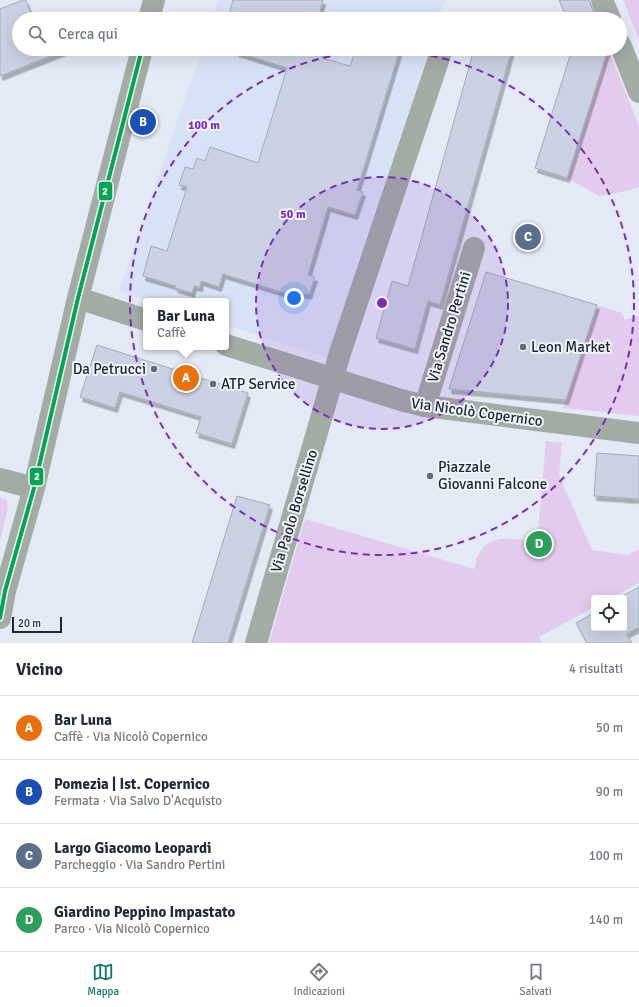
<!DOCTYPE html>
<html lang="it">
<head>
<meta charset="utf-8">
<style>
	body { margin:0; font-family:Signika,sans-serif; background:#f2f2f3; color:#1f2937 }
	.controls { position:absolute; right:12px; bottom:12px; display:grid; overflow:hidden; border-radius:4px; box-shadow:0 4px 16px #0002 }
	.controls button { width:36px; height:36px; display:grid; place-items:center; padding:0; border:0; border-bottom:1px solid #e0e1e3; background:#fff; color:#1f2937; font:20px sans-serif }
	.scale { position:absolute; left:12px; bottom:10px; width:50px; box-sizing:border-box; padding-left:4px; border:2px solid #1f2633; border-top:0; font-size:11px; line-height:14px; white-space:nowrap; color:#1f2633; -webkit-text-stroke:3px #f0f4fb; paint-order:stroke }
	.you { position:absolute; left:294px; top:298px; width:14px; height:14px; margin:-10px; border:3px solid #fff; border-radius:50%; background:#1a73e8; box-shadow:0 0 0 6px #1a73e833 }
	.badge { display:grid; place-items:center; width:26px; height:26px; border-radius:50%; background:#0f766e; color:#fff; font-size:13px; font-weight:700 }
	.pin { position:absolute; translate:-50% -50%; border:2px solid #fff; box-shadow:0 1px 4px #0006 }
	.popup { position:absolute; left:143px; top:298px; width:86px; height:52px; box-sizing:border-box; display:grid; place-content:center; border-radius:4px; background:#fff; filter:drop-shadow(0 1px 3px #0005); font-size:13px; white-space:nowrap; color:#747a83 }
	.popup b { font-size:15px; color:#1f2937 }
	.popup::after { content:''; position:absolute; left:50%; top:100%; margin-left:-8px; border:8px solid transparent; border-top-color:#fff }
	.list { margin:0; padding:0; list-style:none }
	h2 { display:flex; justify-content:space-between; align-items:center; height:52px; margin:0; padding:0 16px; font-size:17px }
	h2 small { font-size:13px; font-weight:400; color:#747a83 }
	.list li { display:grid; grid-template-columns:26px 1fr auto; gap:12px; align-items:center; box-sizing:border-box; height:64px; padding:0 16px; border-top:1px solid #e0e1e3 }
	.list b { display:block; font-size:15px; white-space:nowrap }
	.list p { margin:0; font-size:13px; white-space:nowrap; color:#747a83 }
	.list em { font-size:13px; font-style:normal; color:#747a83 }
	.icon { flex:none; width:22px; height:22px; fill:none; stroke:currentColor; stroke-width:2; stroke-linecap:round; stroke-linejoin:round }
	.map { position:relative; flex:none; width:639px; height:643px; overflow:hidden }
	.search { position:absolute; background:#fff; box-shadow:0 4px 16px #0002; left:12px; right:12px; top:12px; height:44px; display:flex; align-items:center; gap:10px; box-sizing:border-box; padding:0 14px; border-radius:22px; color:#747a83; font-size:15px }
	.sheet { height:308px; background:#fff }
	nav { display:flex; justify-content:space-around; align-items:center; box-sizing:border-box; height:56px; border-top:1px solid #e0e1e3; background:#fff; font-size:11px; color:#747a83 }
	nav a { display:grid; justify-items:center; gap:2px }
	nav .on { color:#0f766e }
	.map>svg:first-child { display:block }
</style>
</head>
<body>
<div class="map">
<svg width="639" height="643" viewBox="0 0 639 643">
	<defs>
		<filter id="shadow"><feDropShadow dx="2.5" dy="4.5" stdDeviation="0" flood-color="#0004"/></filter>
	</defs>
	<rect width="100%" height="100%" fill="#e3e9f5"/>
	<path fill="#d8e2f6" d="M219,0H445L439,19H212Z
		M202,49H429L332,359L226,325V301H150L119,291Z"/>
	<path fill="#e2cbed" d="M623,0H639V40Z
		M608,49L639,126V187L626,191L599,196L567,178Z
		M597,305L622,313L625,320L639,316V416L563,408Z
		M546,441L562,443L559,476L592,550L628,555L639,549V583L612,598H594V607L539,637L542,643H269L305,519L474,569C476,564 476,558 479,554C492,531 518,540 537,542Z
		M0,497L6,500L8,507L0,541Z"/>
	<path fill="#c9d1e2" stroke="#a5abb7" filter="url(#shadow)" d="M23,0H26L33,19H19V49L66,50L0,76V9Z
		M233,0H323L318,19H228Z
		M559,0H589L596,19H567Z
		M236,49H324L322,58L350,66L356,49H400L357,190L363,192L355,215L328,207L308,275L315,277L309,295L299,292L297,297L223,274L219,287L201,281L200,287L194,286L192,293L175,288L176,286L143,276L151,246L167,251L187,187L179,185L185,167L193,169L197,158L205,161L210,147L258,163L287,68L236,52Z
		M474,49H512L440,305L428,301L415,349L376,338L392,281L408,286Z
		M572,49H608L567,178L535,168Z
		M486,272L597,305L566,400L449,389Z
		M97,345L248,393L232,444L196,433L201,417L120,392L115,408L80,397Z
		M597,453L639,456V499L594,496Z
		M237,496L270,505L228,643H192Z
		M639,587V627L626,634L632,643H587L576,623L594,613V628H623L624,630V595Z"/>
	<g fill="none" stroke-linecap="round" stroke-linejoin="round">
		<path stroke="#a3aba5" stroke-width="22" d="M602,0L610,19
			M149,19L154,0
			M620,44L639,92
			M78,298L146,320
			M226,345L401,400L425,406L639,433
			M425,406L474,248
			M0,479L34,488
			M0,618L5,591L34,488L78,298L142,49
			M256,643L340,353L442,49"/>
		<g stroke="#f0f4fb" stroke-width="7">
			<path id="bus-1" d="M0,618L5,591L34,488L78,298L142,49"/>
		</g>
		<use href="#bus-1" stroke="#00a651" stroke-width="4"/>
	</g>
	<circle cx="382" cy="303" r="126" fill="#7b2cbf" fill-opacity=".12"/>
	<g fill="none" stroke="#7b2cbf" stroke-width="2" stroke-dasharray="7 5">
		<circle cx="382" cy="303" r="126"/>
		<circle cx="382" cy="303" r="252"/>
	</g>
	<g fill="#646a77" stroke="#f0f4fb" stroke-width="1.5">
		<circle cx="523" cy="347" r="4"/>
		<circle cx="154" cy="369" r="4"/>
		<circle cx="213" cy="384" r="4"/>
		<circle cx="430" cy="476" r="4"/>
	</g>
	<g text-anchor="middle" stroke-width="4" stroke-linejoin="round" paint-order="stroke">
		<g font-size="15" fill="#1f2633" stroke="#f0f4fb">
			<text transform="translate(449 327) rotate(-73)" y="5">Via Sandro Pertini</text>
			<text transform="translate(477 412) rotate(8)" y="5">Via Nicolò Copernico</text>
			<text transform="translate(294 511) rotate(-73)" y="5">Via Paolo Borsellino</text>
		</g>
		<g font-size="15" fill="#1f2633" stroke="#f0f4fb" text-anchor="start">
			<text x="531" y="352">Leon Market</text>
			<text x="146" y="374" text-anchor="end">Da Petrucci</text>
			<text x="221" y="389">ATP Service</text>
			<text x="438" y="472">Piazzale<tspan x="438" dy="17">Giovanni Falcone</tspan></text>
		</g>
	</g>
	<circle cx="382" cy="303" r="6" fill="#7b2cbf" stroke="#f0f4fb" stroke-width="2"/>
	<g font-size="12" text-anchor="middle" font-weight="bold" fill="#7b2cbf" stroke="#f0f4fb" stroke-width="4" stroke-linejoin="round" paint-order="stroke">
		<text x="204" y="129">100 m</text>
		<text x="293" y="218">50 m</text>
	</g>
	<g stroke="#f0f4fb" stroke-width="1.5">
		<rect x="98" y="181" width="15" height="20" rx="4" fill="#00a651"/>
		<rect x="29" y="467" width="15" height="19" rx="4" fill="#00a651"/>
	</g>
	<g font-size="11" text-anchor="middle" font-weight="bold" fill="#fff">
		<text x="105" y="195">2</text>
		<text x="37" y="480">2</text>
	</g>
</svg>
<div class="controls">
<button><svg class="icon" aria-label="locate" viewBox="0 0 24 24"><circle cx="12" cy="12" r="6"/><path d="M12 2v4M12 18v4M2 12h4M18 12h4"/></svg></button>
</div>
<div class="scale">20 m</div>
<div class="you"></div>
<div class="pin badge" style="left:186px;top:378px;background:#e8710a">A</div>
<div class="popup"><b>Bar Luna</b>Caffè</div>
<div class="pin badge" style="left:143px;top:122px;background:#1a4fb4">B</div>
<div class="pin badge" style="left:528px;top:237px;background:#5c6f8a">C</div>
<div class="pin badge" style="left:539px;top:544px;background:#2e9e5b">D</div>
<div class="search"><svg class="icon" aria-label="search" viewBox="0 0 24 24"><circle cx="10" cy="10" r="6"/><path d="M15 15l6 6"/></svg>Cerca qui</div>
</div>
<section class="sheet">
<h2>Vicino<small>4 risultati</small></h2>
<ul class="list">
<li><span class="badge" style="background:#e8710a">A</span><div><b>Bar Luna</b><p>Caffè · Via Nicolò Copernico</p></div><em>50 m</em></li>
<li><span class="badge" style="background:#1a4fb4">B</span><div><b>Pomezia | Ist. Copernico</b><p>Fermata · Via Salvo D'Acquisto</p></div><em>90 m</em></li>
<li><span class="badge" style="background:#5c6f8a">C</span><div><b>Largo Giacomo Leopardi</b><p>Parcheggio · Via Sandro Pertini</p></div><em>100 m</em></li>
<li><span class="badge" style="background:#2e9e5b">D</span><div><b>Giardino Peppino Impastato</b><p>Parco · Via Nicolò Copernico</p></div><em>140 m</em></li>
</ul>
</section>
<nav>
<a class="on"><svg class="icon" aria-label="map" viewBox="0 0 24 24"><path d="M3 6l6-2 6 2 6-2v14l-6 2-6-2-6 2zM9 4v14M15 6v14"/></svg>Mappa</a>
<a><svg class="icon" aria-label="directions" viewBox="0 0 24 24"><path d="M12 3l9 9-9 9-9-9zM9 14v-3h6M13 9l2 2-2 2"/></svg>Indicazioni</a>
<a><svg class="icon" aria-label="saved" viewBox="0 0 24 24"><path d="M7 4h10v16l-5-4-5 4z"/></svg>Salvati</a>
</nav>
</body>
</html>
